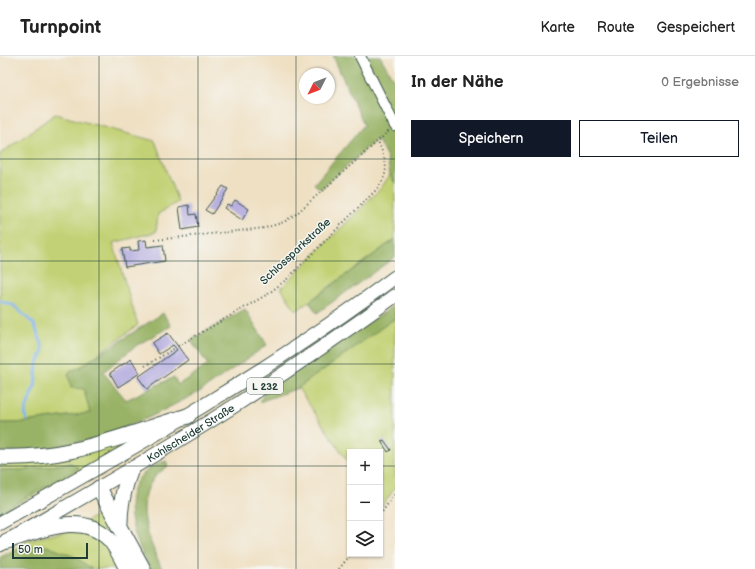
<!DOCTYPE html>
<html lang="de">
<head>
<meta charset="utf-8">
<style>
	body { margin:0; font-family:"Balsamiq Sans",sans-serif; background:#f2f2f2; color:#222 }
	.controls { position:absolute; right:12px; bottom:12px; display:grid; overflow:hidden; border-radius:0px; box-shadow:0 1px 3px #0004 }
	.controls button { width:36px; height:36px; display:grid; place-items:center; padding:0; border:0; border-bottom:1px solid #e0e0e0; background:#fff; color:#222; font:20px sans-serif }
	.compass { position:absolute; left:299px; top:12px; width:36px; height:36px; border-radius:50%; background:#fff; box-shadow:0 1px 3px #0004; rotate:228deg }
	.scale { position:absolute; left:12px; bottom:10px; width:76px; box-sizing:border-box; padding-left:4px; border:2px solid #1f3d34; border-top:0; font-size:11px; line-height:14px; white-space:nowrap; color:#1f3d34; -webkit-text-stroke:3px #f6f6f2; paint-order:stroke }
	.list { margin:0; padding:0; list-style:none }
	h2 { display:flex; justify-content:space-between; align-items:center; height:52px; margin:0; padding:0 16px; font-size:17px }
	h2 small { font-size:13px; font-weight:400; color:#767676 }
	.actions { display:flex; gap:8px; padding:12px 16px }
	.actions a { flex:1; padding:9px 0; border:1px solid #111827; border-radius:0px; text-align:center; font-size:14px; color:#111827 }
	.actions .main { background:#111827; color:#fff }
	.icon { flex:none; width:22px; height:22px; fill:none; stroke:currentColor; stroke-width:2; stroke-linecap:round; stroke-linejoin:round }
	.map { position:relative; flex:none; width:395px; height:513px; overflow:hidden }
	header { display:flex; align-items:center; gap:24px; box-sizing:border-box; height:56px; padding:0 20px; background:#fff; border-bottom:1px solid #e0e0e0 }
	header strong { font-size:19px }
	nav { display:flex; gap:22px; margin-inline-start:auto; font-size:14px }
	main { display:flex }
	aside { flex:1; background:#fff }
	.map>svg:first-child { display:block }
</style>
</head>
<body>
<header>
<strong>Turnpoint</strong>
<nav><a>Karte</a><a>Route</a><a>Gespeichert</a></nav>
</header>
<main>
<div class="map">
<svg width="395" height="513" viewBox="0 0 395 513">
	<rect width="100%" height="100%" fill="#f6f6f2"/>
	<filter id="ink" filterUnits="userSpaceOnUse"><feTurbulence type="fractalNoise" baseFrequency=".025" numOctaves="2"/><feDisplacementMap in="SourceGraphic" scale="8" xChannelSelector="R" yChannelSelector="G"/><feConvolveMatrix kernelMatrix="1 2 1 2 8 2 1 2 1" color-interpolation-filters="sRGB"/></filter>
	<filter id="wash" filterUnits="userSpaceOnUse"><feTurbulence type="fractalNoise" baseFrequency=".012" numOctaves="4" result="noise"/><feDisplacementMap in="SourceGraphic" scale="16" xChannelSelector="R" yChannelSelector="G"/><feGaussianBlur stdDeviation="0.9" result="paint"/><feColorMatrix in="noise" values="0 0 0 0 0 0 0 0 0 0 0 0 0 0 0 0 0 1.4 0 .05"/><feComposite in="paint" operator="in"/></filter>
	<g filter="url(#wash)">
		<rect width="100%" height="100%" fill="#efe0c3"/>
		<path fill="#c2d174" stroke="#708754" d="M55,58L155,85L178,146L158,158L156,176L113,187L138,269L80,311L68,317L84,333L90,357L17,367H0V98Z
			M390,119L395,127V183L296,255L281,232L381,132Z
			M395,262V432L380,453V396H350V409L298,332Z
			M130,383L131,387L0,458V456L78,412L71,407L22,414H0V406Z
			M106,454L138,513H133L87,465Z
			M67,475C100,477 104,488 121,513H92L75,501L24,491L0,503V501L30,484Z"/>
		<path fill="#99b366" stroke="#5c784d" d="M333,0H380L395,26V127L390,119L387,101L377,83L321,133L314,128L364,69Z
			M395,183V201L317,257L309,246Z
			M395,249V262L298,332L259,346L264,338Z
			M245,253L267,289L201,335L150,361L99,382L33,395L0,396V367H17L90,357L84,333L71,332L68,317L80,311L163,257L171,270L137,289L103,316L126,344L174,321L178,329L208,309L191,284Z
			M166,405L168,410C164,414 157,417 154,422C133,450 150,486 162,513H150C130,476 112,422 166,405Z
			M71,407L79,412L0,456V414H22Z
			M47,490L75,501L92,513H0V503L24,491Z"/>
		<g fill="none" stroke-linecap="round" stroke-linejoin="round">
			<path stroke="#7eb2eb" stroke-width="3" d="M0,245L13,249L34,268L42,288L43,296L37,308L35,331L32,336L25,357L27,364"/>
		</g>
		<g id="blocks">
			<path fill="#b4acdf" d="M223,130L228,133L212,158L205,154Z
				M235,144L249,153L242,164L224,152L227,148L231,150Z
				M189,149L190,159L196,158L198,171L182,174L179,151Z
				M146,184L147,191L163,189L165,205L125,211L122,193L130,192V195L139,194L138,185Z
				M168,277L188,304L147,333L138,321L177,294L173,289L159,298L152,287Z
				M131,303L140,317L118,331L110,317Z
				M384,384L391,394L388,396L381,385Z"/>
		</g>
	</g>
	<g filter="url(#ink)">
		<use href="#blocks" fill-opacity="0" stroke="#3e5549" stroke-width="1"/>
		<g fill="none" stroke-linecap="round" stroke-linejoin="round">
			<g stroke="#3e5549" stroke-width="12">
				<path id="tertiary" d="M360,0L395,70"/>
			</g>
			<g stroke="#3e5549" stroke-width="15">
				<g id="primary">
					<path d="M0,467C136,391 271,314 395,221"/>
					<path id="s1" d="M0,489C81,442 163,396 242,345C294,311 345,276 395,240"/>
				</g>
			</g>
			<g stroke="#3e5549" stroke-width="17">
				<path id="motorway" d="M0,401C70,404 123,379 188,360
					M99,432L143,513
					M120,467C120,447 124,431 131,413
					M7,485C38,475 82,454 110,484C117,492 122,503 127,513"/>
			</g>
			<path stroke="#3e5549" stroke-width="2" stroke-dasharray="1 3" stroke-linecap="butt" d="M155,184L265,172L284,166L296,158L378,85
				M178,290L268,238L287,223L377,133C391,115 386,105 378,85L389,75
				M145,310L175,292
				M380,459L395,438
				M339,513L351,498"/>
			<use href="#tertiary" stroke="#fff" stroke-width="10"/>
			<use href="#primary" stroke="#fff" stroke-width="13"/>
			<use href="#motorway" stroke="#fff" stroke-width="15"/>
		</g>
	</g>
	<path fill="none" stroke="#1f3d34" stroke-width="1" stroke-opacity="0.55" d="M99,0V513M198,0V513M296,0V513M0,103H395M0,205H395M0,308H395M0,410H350M380,410H395"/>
	<g text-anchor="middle" stroke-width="3" stroke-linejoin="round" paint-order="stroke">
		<rect fill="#f6f6f2" stroke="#60746d" stroke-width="1" x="247" y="322" width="36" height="16" rx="3"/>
		<g font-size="10" font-weight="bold" fill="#1f3d34">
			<text x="265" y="334">L 232</text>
		</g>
		<g font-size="11" fill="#1f3d34" stroke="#f6f6f2">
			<text transform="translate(295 195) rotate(-43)" y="4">Schlossparkstraße</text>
			<text dy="4" stroke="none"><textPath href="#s1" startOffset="221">Kohlscheider Straße</textPath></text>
		</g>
	</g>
</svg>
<div class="controls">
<button>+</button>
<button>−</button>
<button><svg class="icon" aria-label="layers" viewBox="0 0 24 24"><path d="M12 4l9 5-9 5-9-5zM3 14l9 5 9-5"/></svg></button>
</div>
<svg class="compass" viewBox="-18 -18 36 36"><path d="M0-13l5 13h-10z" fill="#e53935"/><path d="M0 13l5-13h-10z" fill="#767676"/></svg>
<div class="scale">50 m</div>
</div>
<aside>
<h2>In der Nähe<small>0 Ergebnisse</small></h2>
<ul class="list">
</ul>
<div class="actions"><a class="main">Speichern</a><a>Teilen</a></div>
</aside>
</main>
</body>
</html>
